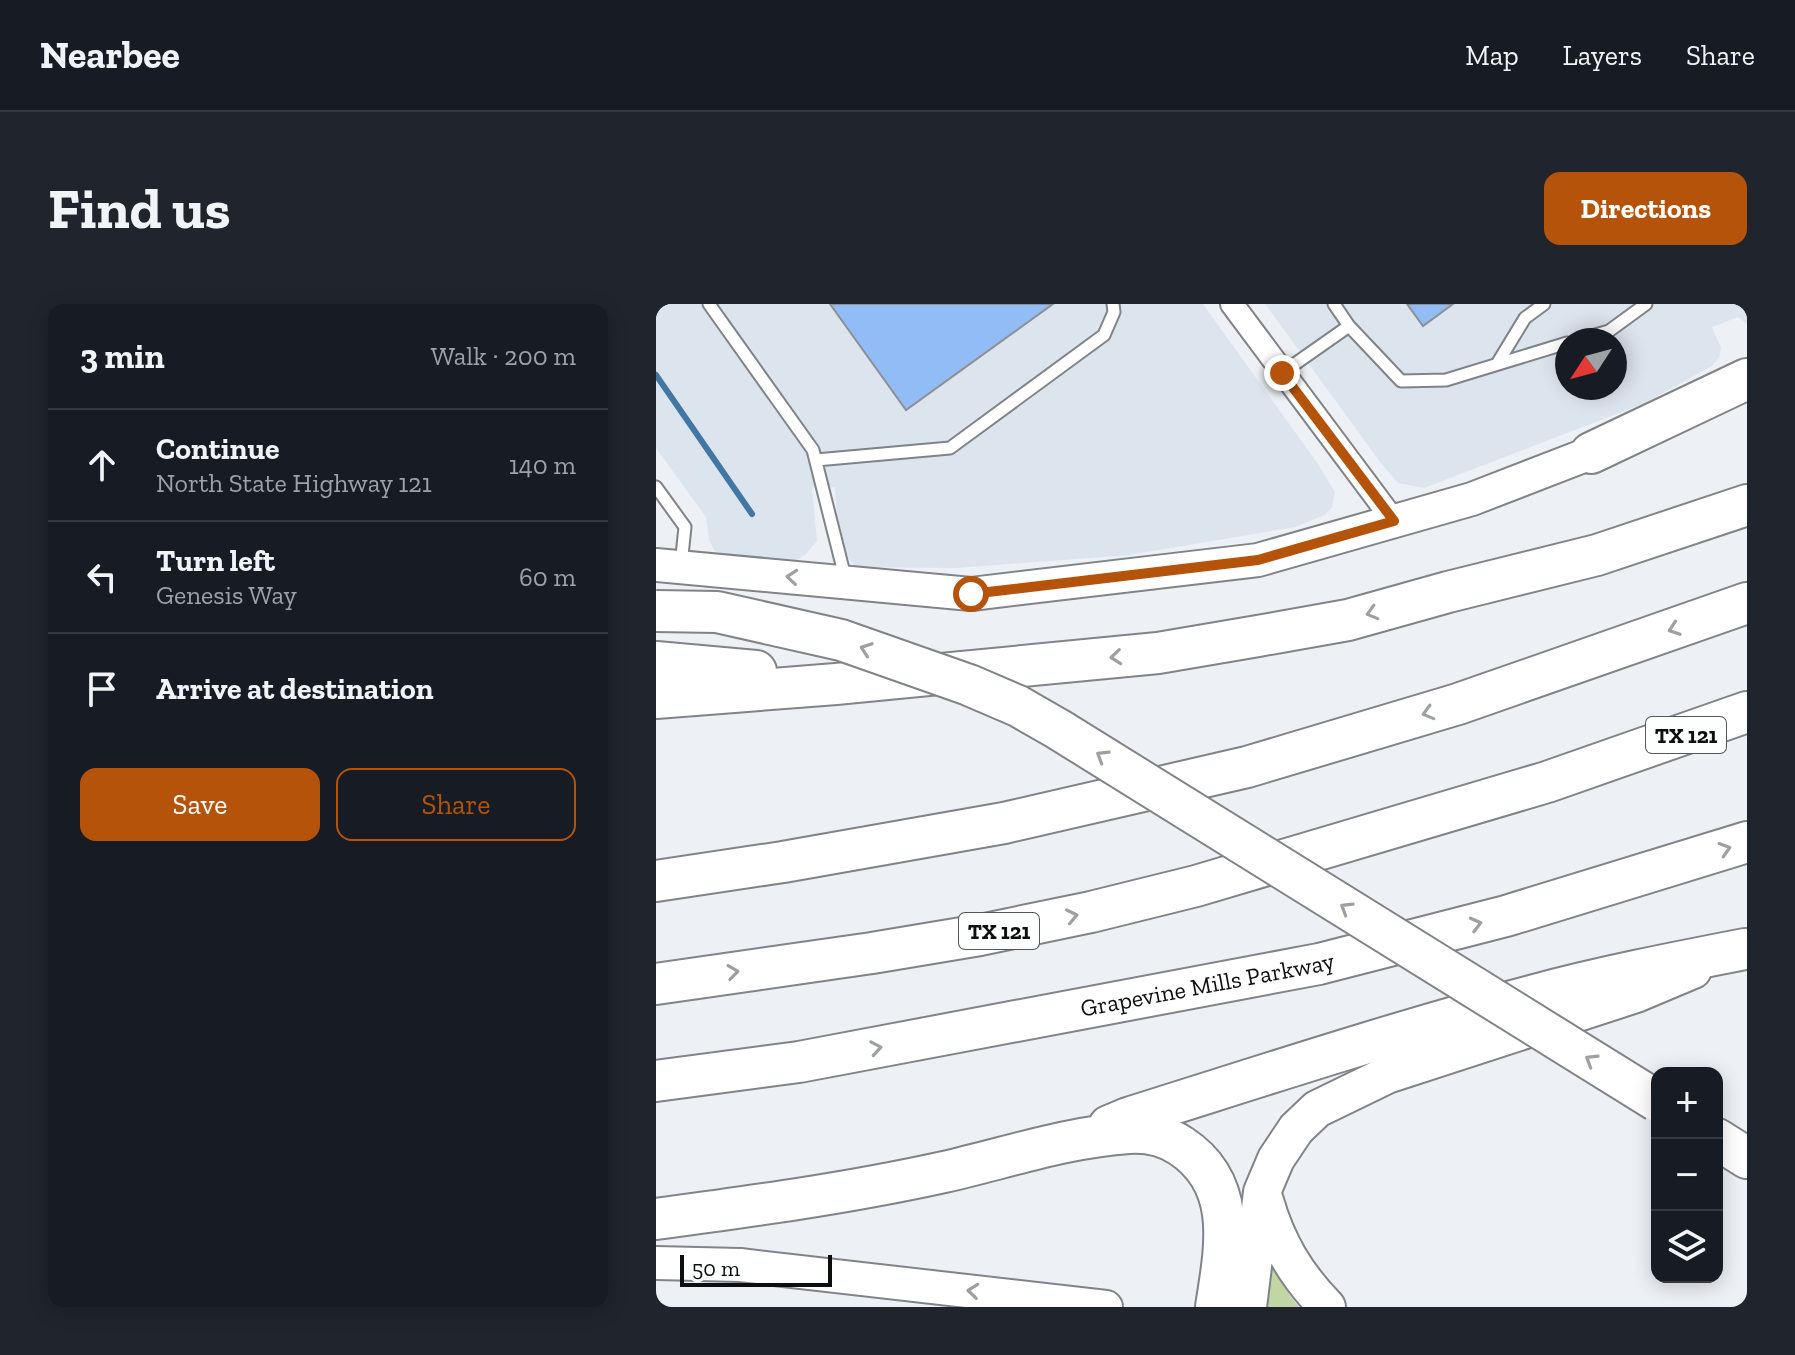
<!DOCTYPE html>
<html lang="en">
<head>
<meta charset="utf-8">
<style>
	body { margin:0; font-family:"Zilla Slab",serif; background:#20242c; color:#f1f3f6 }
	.controls { position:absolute; right:24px; bottom:24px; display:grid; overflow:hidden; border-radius:16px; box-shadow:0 4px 20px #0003 }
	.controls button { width:72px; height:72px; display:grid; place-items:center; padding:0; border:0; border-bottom:2px solid #363941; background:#171b24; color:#f1f3f6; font:40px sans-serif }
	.compass { position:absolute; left:899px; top:24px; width:72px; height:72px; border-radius:50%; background:#171b24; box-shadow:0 4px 20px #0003; rotate:234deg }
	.scale { position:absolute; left:24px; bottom:20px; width:152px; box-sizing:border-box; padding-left:8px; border:4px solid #0d0e0f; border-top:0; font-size:22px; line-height:28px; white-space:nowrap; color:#0d0e0f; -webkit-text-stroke:6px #fdfefe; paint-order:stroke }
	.stop { position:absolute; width:24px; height:24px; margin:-18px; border:6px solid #b45309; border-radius:50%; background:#fff }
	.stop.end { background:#b45309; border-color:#fff; box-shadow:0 2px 8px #0008 }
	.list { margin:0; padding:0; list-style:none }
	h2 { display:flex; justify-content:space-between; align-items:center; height:104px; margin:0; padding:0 32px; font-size:34px }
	h2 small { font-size:26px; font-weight:400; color:#9ea1a6 }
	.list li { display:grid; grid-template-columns:52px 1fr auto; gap:24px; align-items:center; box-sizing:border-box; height:112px; padding:0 32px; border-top:2px solid #363941 }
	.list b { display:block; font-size:30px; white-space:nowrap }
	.list p { margin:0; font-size:26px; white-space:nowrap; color:#9ea1a6 }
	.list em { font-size:26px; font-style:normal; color:#9ea1a6 }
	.actions { display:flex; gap:16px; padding:24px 32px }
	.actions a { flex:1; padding:18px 0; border:2px solid #b45309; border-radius:16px; text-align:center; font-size:28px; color:#b45309 }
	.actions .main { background:#b45309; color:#fff }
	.icon { flex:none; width:44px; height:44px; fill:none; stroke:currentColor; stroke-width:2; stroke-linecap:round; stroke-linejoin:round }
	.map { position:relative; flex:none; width:1091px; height:1003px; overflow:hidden; border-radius:16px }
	header { display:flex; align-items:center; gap:48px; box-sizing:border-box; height:112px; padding:0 40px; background:#171b24; border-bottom:2px solid #363941 }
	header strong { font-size:38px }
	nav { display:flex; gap:44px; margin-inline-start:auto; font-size:28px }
	.intro { display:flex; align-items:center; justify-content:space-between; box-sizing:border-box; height:192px; padding:0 48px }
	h1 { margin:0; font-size:56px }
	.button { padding:20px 36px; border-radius:16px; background:#b45309; color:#fff; font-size:28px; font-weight:700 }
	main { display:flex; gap:48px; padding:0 48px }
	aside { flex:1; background:#171b24; border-radius:16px; box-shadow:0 4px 20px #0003 }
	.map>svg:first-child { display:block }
</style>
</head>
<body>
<header>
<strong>Nearbee</strong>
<nav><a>Map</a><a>Layers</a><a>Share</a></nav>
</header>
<div class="intro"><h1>Find us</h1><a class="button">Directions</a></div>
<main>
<aside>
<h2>3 min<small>Walk · 200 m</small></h2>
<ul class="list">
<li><svg class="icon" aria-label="ahead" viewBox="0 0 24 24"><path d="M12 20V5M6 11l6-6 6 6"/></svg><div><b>Continue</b><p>North State Highway 121</p></div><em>140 m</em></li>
<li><svg class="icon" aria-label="left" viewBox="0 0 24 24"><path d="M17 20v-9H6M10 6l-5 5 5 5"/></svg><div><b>Turn left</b><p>Genesis Way</p></div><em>60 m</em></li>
<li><svg class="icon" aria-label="arrive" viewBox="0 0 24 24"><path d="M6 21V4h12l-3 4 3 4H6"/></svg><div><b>Arrive at destination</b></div></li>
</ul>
<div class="actions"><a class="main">Save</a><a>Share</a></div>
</aside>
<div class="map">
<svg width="1091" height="1003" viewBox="0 0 1091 1003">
	<rect width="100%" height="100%" fill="#edf0f5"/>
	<path fill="#dce4ee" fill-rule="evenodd" d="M0,0H547L664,163L679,188L676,203L669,211L639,223L473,251L300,264L200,263L183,243L179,183L156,184L161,237L150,250L137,258L76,252L59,247L53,236L50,213L0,144Z
		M609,0H1091V20L1082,13L1056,23L1065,44L1063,53L1056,62L989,99L768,184L742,179L725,159ZM911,36H959V84H911Z"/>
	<path fill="#c1d6a3" d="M613,947C620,967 628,986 643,1003H606Z"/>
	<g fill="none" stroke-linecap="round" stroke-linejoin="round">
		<path stroke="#4277a3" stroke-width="6" d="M0,71L96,210"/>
	</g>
	<path fill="#92bcf6" stroke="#8d9094" stroke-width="2" d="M174,0H397L250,106Z
		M751,0H797L767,22Z"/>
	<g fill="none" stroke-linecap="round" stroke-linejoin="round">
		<g stroke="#808387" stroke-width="15">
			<path id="lane" d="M53,0L157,146L189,273
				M678,0L693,22L745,77L790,76L911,39
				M922,36L953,27L990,0
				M841,60L869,14L888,0
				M626,69L693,22
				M160,156L294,144L448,31L458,8L457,0
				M0,183L29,223L25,261"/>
		</g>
		<g stroke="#808387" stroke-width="26">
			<path id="street" d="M576,0L738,217"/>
		</g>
		<g stroke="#808387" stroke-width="36">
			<path id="secondary" d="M0,261L315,290L602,256L816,195L935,149L956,137
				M0,959L84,961L450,1003"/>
		</g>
		<g stroke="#808387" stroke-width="40">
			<path id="primary" d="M609,897C621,939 640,971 671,1003
				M592,1003L606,888L620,855L640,825L661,805L731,771L980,690L1037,666"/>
		</g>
		<g stroke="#808387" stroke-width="44">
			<g id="highway">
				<path d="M935,149L1091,75"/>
				<path d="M0,358L100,367"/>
				<path d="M0,394L180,380L502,349L602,332L692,316L792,288L941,251L1091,201"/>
				<path d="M0,577L127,558L348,519L591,463L802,400L1091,299"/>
				<path d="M0,680L216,649L324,631L435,608L540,582L891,478L1091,408"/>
				<path id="s1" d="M0,777L143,758L663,660L850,612L1091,538"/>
				<path d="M453,822L472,814C606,772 739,728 875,692C945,673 1017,659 1089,645"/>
				<path d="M1061,835L1091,854"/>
				<path d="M0,915C97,902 193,889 288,868C350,854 410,833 473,829C491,828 510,832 525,842C583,880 569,945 560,1003"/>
			</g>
		</g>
		<use href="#lane" stroke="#fff" stroke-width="11"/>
		<use href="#street" stroke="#fff" stroke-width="22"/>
		<use href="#secondary" stroke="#fff" stroke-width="32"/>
		<use href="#primary" stroke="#fff" stroke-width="36"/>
		<use href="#highway" stroke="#fff" stroke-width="40"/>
		<g stroke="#808387" stroke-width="44" stroke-linecap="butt">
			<path id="highway-bridge" d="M0,307L61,308L185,336L313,381L362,402L402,425L1001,797"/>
		</g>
		<use href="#highway-bridge" stroke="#fff" stroke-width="40"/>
	</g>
	<defs><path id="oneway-chevron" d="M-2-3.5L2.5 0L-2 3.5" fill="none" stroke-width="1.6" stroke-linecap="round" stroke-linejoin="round" transform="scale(2)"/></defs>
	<g stroke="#9e9f9f">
		<use href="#oneway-chevron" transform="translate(136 273) rotate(-175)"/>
		<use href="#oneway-chevron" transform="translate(716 309) rotate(164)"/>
		<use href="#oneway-chevron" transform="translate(1018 325) rotate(161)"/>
		<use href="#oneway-chevron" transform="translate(210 345) rotate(-161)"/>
		<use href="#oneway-chevron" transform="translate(460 353) rotate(174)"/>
		<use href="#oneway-chevron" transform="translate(772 409) rotate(164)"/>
		<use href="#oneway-chevron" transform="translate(446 452) rotate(-148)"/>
		<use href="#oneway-chevron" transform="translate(1069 545) rotate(-17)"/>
		<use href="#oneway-chevron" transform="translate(690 604) rotate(-148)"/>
		<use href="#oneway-chevron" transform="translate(416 612) rotate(-12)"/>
		<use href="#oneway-chevron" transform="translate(820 620) rotate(-14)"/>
		<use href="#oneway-chevron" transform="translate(77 668) rotate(-8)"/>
		<use href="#oneway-chevron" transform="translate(220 744) rotate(-10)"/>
		<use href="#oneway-chevron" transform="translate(935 756) rotate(-148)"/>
		<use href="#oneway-chevron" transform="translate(317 987) rotate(-174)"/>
	</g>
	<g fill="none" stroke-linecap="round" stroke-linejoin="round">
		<path stroke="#b45309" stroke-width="10" d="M315,290L602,256L738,217L626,69"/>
	</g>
	<g text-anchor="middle" stroke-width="7" stroke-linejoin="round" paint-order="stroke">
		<g fill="#fdfefe" stroke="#555657" stroke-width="2">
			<rect x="990" y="413" width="80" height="36" rx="6"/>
			<rect x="303" y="609" width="80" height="36" rx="6"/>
		</g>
		<g font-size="22" font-weight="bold" fill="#0d0e0f">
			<text x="1030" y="439">TX 121</text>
			<text x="343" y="635">TX 121</text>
		</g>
		<g font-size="24" fill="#0d0e0f" stroke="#fdfefe">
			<text dy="8" stroke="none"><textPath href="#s1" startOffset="560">Grapevine Mills Parkway</textPath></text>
		</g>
	</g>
</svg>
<div class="controls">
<button>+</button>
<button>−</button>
<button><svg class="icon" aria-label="layers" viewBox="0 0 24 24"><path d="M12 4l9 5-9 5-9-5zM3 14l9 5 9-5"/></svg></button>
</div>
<svg class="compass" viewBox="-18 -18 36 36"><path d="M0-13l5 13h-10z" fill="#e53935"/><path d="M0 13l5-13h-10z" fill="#9ea1a6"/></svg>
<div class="scale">50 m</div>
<div class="stop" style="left:315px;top:290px"></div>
<div class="stop end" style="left:626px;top:69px"></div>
</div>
</main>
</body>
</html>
